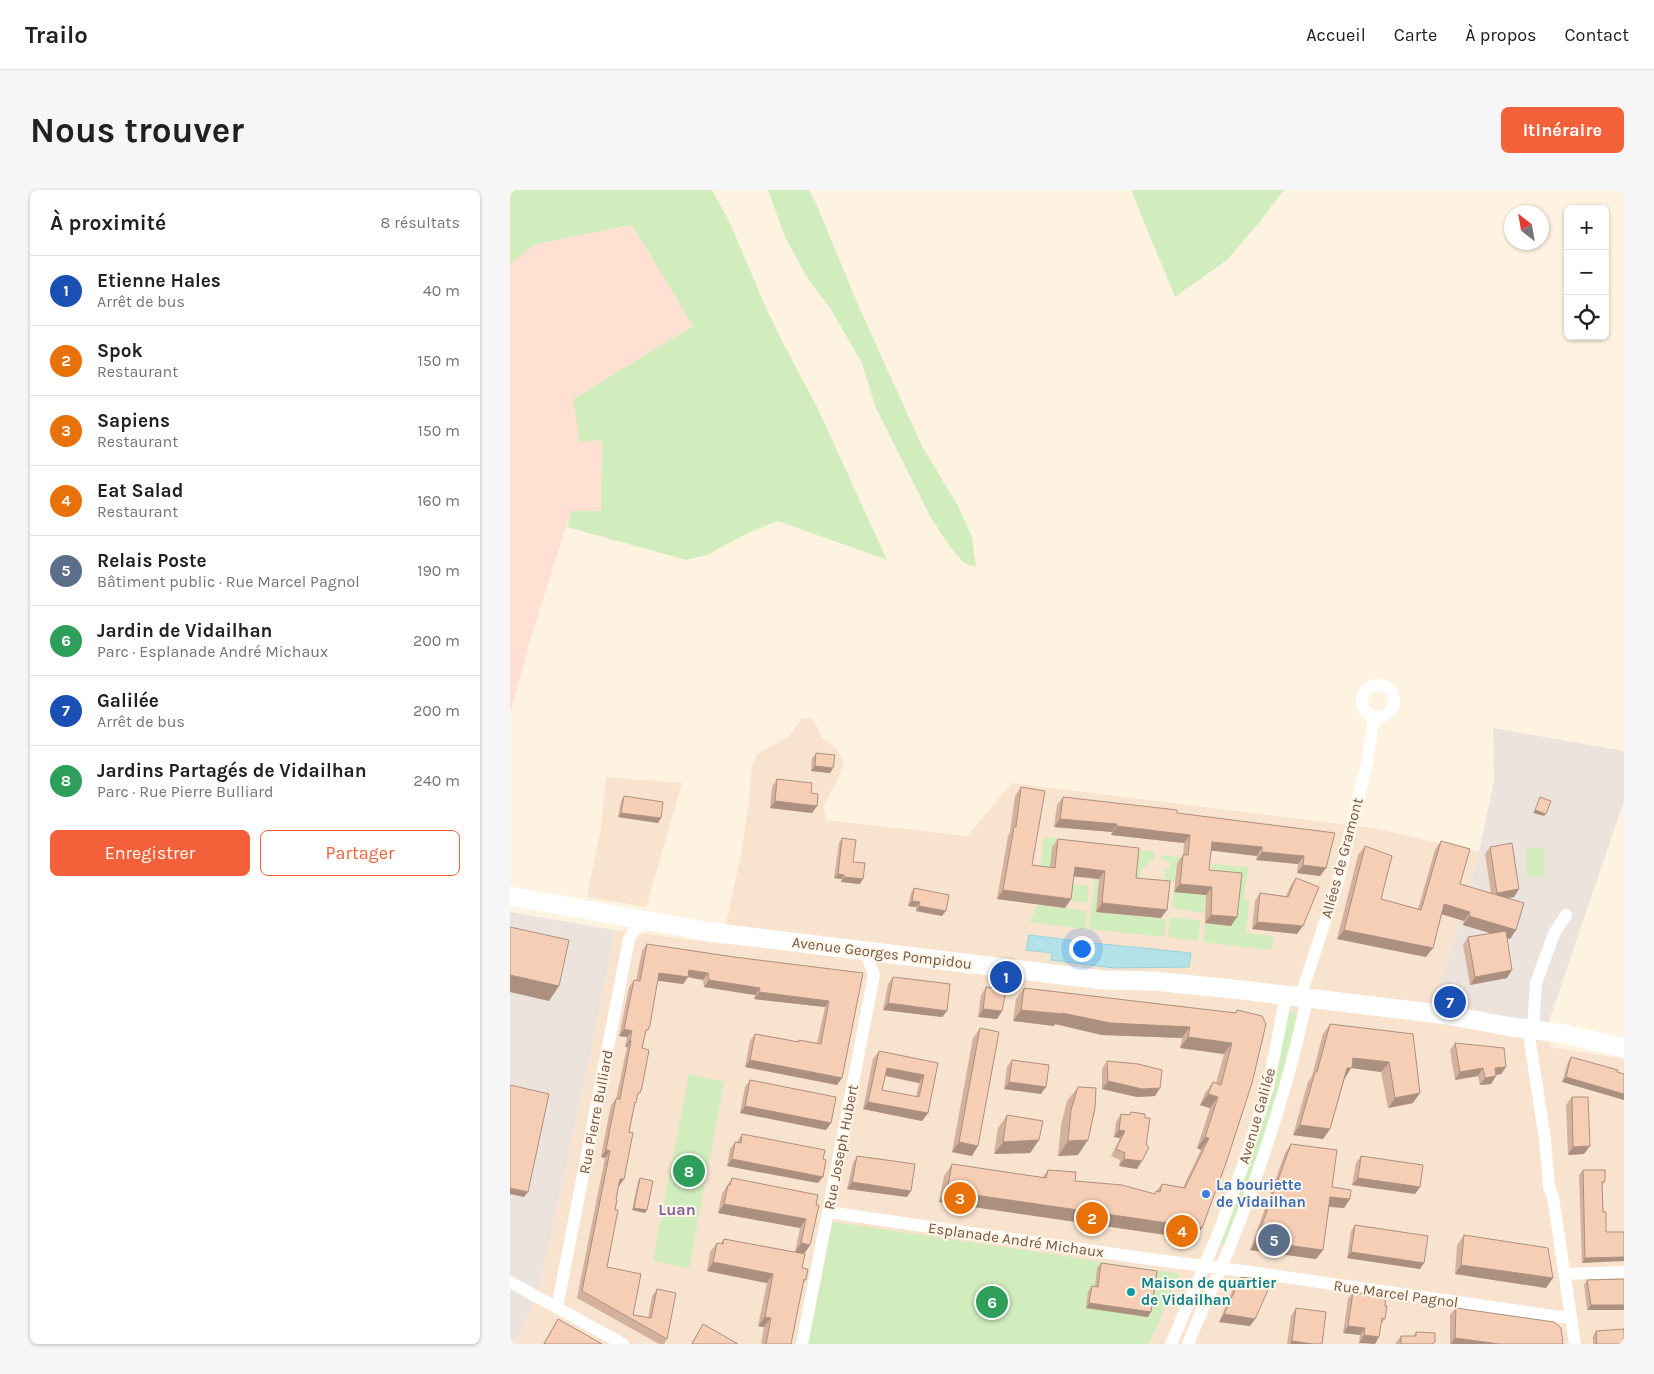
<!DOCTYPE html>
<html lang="fr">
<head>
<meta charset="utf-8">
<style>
	body { margin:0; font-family:Karla,sans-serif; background:#f6f6f6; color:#202124 }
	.controls { position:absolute; right:15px; top:15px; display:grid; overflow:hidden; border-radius:8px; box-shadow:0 1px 4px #0004 }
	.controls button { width:45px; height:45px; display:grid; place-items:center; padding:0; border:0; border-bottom:1px solid #e0e0e0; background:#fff; color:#202124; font:25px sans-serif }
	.compass { position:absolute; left:994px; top:15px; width:45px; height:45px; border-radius:50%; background:#fff; box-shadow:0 1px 4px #0004; rotate:329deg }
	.you { position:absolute; left:571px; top:758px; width:18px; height:18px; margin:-12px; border:4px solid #fff; border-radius:50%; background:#1a73e8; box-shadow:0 0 0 8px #1a73e833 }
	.badge { display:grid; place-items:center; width:32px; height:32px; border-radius:50%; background:#f46039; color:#fff; font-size:16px; font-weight:700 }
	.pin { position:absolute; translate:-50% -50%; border:2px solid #fff; box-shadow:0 1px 5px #0006 }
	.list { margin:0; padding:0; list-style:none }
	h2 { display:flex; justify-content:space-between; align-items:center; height:65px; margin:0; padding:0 20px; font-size:21px }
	h2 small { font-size:16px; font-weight:400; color:#757577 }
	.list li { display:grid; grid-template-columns:32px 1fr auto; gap:15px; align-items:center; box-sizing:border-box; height:70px; padding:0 20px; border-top:1px solid #e0e0e0 }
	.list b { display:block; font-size:19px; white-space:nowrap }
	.list p { margin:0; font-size:16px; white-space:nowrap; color:#757577 }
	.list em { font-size:16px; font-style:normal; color:#757577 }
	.actions { display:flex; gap:10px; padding:15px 20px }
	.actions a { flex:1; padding:11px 0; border:1px solid #f46039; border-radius:8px; text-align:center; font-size:18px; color:#f46039 }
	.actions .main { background:#f46039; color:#fff }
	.icon { flex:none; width:28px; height:28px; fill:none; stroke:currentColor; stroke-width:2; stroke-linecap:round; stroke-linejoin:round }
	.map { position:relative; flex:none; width:1114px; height:1154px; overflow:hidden; border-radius:8px }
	header { display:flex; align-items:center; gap:30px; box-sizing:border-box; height:70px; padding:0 25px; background:#fff; border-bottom:1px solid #e0e0e0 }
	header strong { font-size:24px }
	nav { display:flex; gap:28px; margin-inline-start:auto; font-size:18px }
	.intro { display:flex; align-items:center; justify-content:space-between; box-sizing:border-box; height:120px; padding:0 30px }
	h1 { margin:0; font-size:35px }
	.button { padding:12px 22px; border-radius:8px; background:#f46039; color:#fff; font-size:18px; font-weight:700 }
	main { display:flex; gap:30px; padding:0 30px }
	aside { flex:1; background:#fff; border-radius:8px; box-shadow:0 1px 4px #0004 }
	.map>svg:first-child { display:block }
</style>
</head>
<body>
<header>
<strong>Trailo</strong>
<nav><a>Accueil</a><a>Carte</a><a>À propos</a><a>Contact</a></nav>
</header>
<div class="intro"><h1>Nous trouver</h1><a class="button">Itinéraire</a></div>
<main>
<aside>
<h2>À proximité<small>8 résultats</small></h2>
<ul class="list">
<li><span class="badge" style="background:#1a4fb4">1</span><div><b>Etienne Hales</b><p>Arrêt de bus</p></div><em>40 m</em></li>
<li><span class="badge" style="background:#e8710a">2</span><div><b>Spok</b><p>Restaurant</p></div><em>150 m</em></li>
<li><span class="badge" style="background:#e8710a">3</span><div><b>Sapiens</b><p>Restaurant</p></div><em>150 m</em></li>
<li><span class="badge" style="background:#e8710a">4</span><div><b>Eat Salad</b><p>Restaurant</p></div><em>160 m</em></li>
<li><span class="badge" style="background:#5c6f8a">5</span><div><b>Relais Poste</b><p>Bâtiment public · Rue Marcel Pagnol</p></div><em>190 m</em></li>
<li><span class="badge" style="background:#2e9e5b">6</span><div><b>Jardin de Vidailhan</b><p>Parc · Esplanade André Michaux</p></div><em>200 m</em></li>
<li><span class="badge" style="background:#1a4fb4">7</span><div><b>Galilée</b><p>Arrêt de bus</p></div><em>200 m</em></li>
<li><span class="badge" style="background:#2e9e5b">8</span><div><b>Jardins Partagés de Vidailhan</b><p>Parc · Rue Pierre Bulliard</p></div><em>240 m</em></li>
</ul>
<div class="actions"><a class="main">Enregistrer</a><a>Partager</a></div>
</aside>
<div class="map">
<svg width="1114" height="1154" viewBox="0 0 1114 1154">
	<rect width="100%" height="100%" fill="#fef2e0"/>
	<path fill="#f7e3ce" d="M300,528L306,535L312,548L325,557L334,572L325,595L313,615L316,630L457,646L502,593L863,638L969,662L925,813L1038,834L1041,857L1114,869V1154H5L21,1120L31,1091L80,868L105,740L213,754L216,733L231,666L238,619L242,577L247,564L279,546L291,529Z
		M96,587L172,593L136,717L77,707L91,638Z"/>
	<path fill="#ffe0d3" d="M0,21L26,54L122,35L183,136L63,209L92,250L91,321H61L21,447L0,523Z"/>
	<path fill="#ece3dc" d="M983,538L1114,561V611L1038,834L957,821L925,813L969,662L984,591Z
		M0,722L105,740L80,868L31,1091L21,1120L5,1154H0Z"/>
	<path fill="#d1edbd" d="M0,0H202L219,31L257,120L274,155L308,219L377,370L268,331L240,342L197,365L176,370L57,337L61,321H91L92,250L70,252L63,209L183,136L122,35L26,54L0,74Z
		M258,0H299L305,11L349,117L412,256L448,316L462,347L466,377L454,373L440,357L421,328L365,216L352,173L320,118L298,89L275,47Z
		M621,0H774L748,34L717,70L665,107Z
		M534,647L585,653L581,688L573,687L576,661L539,684L530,682Z
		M589,655L644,662V669C635,675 630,680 628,691L586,722L656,729L654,747L579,739Z
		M1016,658H1034L1035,686L1017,687Z
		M651,665L696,670V674L667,672L664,692L655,690V679H659L660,672L651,670Z
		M702,674L738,677L734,709L739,710L736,743L764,746L762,760L693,752L695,733L721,735L700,689Z
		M561,694L579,696L577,713L559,711Z
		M664,702L696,705L694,718H697L696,723L662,718Z
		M527,715L577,721L575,739L520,732Z
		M660,727L691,730L688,751L658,747Z
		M784,821L787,826L765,918L718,1054L708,1053L778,824Z
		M179,884L214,892L179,1078L143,1071Z
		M323,1032L535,1063L669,1084L639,1154H298Z"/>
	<path fill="#b3e2e9" stroke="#98d2dc" d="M519,745L582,753L681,763L679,777L604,778L541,770L542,763L516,760Z"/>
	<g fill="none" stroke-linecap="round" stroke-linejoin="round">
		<path stroke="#fff" stroke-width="12" d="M852 511a16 16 0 1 1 32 0a16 16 0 1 1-32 0Z
			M790,808L828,692L858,568L864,526
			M1020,839L1019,845L1035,949L1039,997L1043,1007L1065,1154
			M1023,839L1026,793L1044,744L1056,725
			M318,1022L625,1067L740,1082L1051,1127L1060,1126
			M1054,1084L1114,1082
			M0,1092L113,1154
			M47,1118L119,749L125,740L134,731
			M292,1154L364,785L355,761
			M661,1154L710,1039L731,981L758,897L776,806
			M678,1154C691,1121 707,1089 720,1056C752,976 779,893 797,809"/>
		<path stroke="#fff" stroke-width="19" d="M0,706L201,742L593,790L644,791L732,800L937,825L996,836L1055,844L1114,858"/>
	</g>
	<path fill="#d4b19c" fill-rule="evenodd" d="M306,563L320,583L301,581L302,568Z
		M267,589L301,603L307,616L302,623L260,618L262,597Z
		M511,597L522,675L540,677L542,657L548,649L626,688L651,728L586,722L589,689L564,686L561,709L555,718L487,709L498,646L500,642L505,606Z
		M114,606L148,633L108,627L111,611Z
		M553,607L667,623L825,643L816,678L810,686L787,683L788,674L746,670L747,666L701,660L699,680L721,736L695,733L696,705L664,702L667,673L673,665L674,653L601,645L602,642L544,637L547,615Z
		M332,648L343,672L350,694L331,692V689L324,688L329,653Z
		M931,651L950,694L981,703L975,664L980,657L1009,699L1004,707L996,708L1006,740L1000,749L997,748V788L960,795L953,755L958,747L981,743L953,735L954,731L932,724L916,767L827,749L848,665L855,656L871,709L908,719L925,660Z
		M786,688L787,744L742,739L745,711L750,703L776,706L781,695Z
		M404,698L432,726L406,721V717L398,716L401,703Z
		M137,754L224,767L353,783L332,888L327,895L235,877L240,851L245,844L288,852L289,850L307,853L315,817L244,809L245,805L194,797L193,790L178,787L173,794L148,791L132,858L127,906L124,916L119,942L114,989L109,996H108L106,1009L105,1020L97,1077L123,1125L138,1128L142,1106L147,1099L157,1149L154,1154H149L67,1108L95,968L91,967L95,945L101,915L106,909L117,857H115L117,847L109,846L119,797L124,790L126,791L132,761Z
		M383,787L437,821L432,827L373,820L378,794Z
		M476,797L492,821L487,829L468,827L471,805Z
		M514,798L725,823L727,820L692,1038L684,1049L429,1012L434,986L442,974L532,988L538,980L565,991L644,1004L652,994L673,997L691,960L687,958L700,918L690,915L695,903L703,892L706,893L714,864L670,858L672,848L592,845L545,834L544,836L503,831L506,809Z
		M820,834L903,844V913L878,918L871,882L841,878L835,888L820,939L813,949L783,945L798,892L802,886L813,844Z
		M470,838L462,966L442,962L463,848Z
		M945,853L996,877L991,884L986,885L981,894L970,895L968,886L945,890L940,860Z
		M369,861L428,873L418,923L412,931L353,919L363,869ZM375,886L409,893L406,907L372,900Z
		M1061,867L1107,882L1052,892L1058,872Z
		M502,870L531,904L494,899L497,877Z
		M597,871L650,898L645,906L627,907L592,899V879Z
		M240,890L321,933L316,940L230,923L235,897Z
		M568,897V965L548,966L551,935L557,911Z
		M1062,907L1074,964L1058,965L1056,915Z
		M621,922L627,979L609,976L610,970L601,966L610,948L604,947L606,932L611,924L618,925Z
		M497,925L529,950L520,963L484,964L488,938Z
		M232,944L308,993L217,976L220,959L225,952H227Z
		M781,954L822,997L840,1009L834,1018L819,1017L813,1060L806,1069L740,1060L775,963Z
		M347,966L397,1007L337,999L343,973Z
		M851,966L910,997L905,1004L842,995L846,973Z
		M1073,980L1095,991L1092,996L1093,1022L1096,1042L1072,1073L1069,985Z
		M130,988L137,1020L135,1023L122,1020L128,991Z
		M222,988L306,1015L300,1055L294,1064L292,1078L296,1090L293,1094L281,1154H251L254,1137L248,1136L257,1093L197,1081L200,1062L207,1053L210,1054L214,1049L285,1062L290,1038L208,1023L212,1004Z
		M845,1035L910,1079L837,1068L841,1041Z
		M954,1045L1036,1098L945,1084L947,1055Z
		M591,1073L638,1127L576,1118L578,1101L582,1096H585L587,1078Z
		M731,1087L745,1129L740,1136L709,1132L725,1094Z
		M1114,1089L1077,1120L1074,1095L1077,1090Z
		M843,1102L875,1116V1129L871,1134L849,1153L850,1145L833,1143L838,1109Z
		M786,1118L812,1154H777L781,1126Z
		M946,1118L1053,1154H940V1125Z
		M48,1129L92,1154H33Z
		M193,1134L228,1154H181Z
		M1086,1141L1114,1154H1083V1146Z
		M906,1142L925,1152L923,1154H885L891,1146H903Z"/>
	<path fill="#ac907f" d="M305,576L323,578L320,583L301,581Z
		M265,611L307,616L302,623L260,618Z
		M1025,620L1036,624L1034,626L1023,623Z
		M111,623L151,628L148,633L108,627Z
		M550,629L607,634L602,642L544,637Z
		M607,636L680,645L674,653L601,645Z
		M702,652L752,657L747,666L696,660Z
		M752,662L794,666L788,674L746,670Z
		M793,675L816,678L810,686L787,683Z
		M565,677L595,681L589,689L559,686Z
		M328,684L334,685L331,689L324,688Z
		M334,687L353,689L350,694L331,692Z
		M670,694L702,697L696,705L664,702Z
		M1009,699L1004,707L982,710L987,703Z
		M493,700L561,709L555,718L487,709Z
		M402,711L410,712L406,717L398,716Z
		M592,713L657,720L651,728L586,722Z
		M934,714L960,722L954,731L928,723Z
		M409,716L436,721L432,726L406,721Z
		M701,725L727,727L721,736L695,733Z
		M959,726L1006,740L1000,749L953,735Z
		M747,732L793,736L787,744L742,739Z
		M834,740L923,758L916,767L827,749Z
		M179,780L198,783L193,790L178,787L173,794L144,790L149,783Z
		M1002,780L997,788L960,795L965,787Z
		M0,785L49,796L39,811L0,802Z
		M199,790L250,798L245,805L194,797Z
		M249,802L319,811L315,817L244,809Z
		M378,813L437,821L432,827L373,820Z
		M473,819L492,821L487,829L468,827Z
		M511,820L552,823L680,837L672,848L592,845L545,834L544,836L503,831Z
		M114,839L122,841L117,847L109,846Z
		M678,847L722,853L714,864L670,858Z
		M120,850L121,851L117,857H115Z
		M843,868L879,872L871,882L841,878L835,888H830Z
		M240,870L332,888L327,895L235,877Z
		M996,877L991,884L980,886L985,878Z
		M377,878L414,885L409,893L372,885Z
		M973,878L968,886L945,890L950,882Z
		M986,886L981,894L970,895L975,888Z
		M1056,887L1114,904V910L1052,892Z
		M598,891L650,898L645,906L627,907L592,899Z
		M499,892L536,897L531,904L494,899Z
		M910,903L903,913L878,918L885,908Z
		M698,904L708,907L700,918L690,915Z
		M358,912L418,923L412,931L353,919Z
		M235,916L321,933L316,940L230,923Z
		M790,935L820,939L813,949L783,945Z
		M609,940L615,941L610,948L604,947Z
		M695,947L699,948L691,960L687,958Z
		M529,950L520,963L484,964L493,952Z
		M578,950L568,965L548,966L558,951Z
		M449,952L468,956L462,966L442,962Z
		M1080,956L1074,964L1058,965L1063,957Z
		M96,960L100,961L95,968L91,967Z
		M222,969L313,987L308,993L217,976Z
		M614,969L632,971L627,979L609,976Z
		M848,988L910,997L905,1004L842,995Z
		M110,989H114L109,996L105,995Z
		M342,992L401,1001L397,1007L337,999Z
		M0,998L18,1002L14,1007L0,1004Z
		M437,1001L692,1038L684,1049L429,1012Z
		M820,1007L840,1009L834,1018L814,1016Z
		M214,1014L296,1029L290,1038L208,1023Z
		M124,1018L137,1020L135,1023L122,1020Z
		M746,1051L813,1060L806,1069L740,1060Z
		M291,1053L300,1055L294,1064L285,1062Z
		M841,1062L914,1073L910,1079L837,1068Z
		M1114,1067V1071L1072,1073L1075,1068Z
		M203,1072L263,1084L257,1093L197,1081Z
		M951,1075L1043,1088L1036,1098L945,1084Z
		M579,1113L641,1122L638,1127L576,1118Z
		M1081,1115H1114V1120H1077Z
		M714,1124L745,1129L740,1136L709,1132Z
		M255,1127L261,1128L254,1137L248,1136Z
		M838,1136L855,1138L850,1145L833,1143Z
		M854,1145L869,1147L865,1154L849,1153Z
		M945,1148L989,1154H941Z
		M782,1151L803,1154H780Z"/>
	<path fill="#f6ceb5" stroke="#ac907f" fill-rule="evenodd" d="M306,563L325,565L323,578L305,576Z
		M267,589L302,593L301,603L308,604L307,616L265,611Z
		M511,597L535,601L522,675L545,678L548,649L629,658L626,688L660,691L657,720L592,713L595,681L565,677L561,709L493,700L504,637H506Z
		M114,606L153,612L151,628L111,623Z
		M553,607L667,620V623L825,643L816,678L793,675L794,666L752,662V657L702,652L699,680L732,683L727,727L701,725L702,697L670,694L673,665H678L680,645L607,636V634L550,629Z
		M1030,607L1041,611L1036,624L1025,620Z
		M332,648L346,650L343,672L355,673L353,689L334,687V685L328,684Z
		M931,651L960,659L950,694L1014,713L1006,740L959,726L960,722L934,714L923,758L834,740L855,656L882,666L871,709L911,720Z
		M1002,653L1009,699L987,703L980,657Z
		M786,688L809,697L793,736L747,732L750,703L778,707Z
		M404,698L439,705L436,721L409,716L410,712L402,711Z
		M0,737L59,750L49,796L0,785Z
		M996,741L1002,780L965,787L958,747Z
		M137,754L224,767L353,783L332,888L240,870L245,844L289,852V850L311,854L319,811L249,802L250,798L199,790L198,783L179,780L178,787L149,783L140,835L138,840H136L132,858L139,860L132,897L130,903H128L126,913L125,912L119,942L123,943L114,989H110L106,1009L107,1010L105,1020H108L97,1077L131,1084L123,1125L141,1128L147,1099L166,1103L157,1149L72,1101L100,961L96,960L100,938L106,909H110L121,851L120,850L122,841L114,839L124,790L130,791Z
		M383,787L440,794L437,821L378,813Z
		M476,797L496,800L492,821L473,819Z
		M514,798L726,823L727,820L752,826L756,834L742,893L716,973L692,1038L437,1001L442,974L536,988L538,980L566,982L565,991L612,995L645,1004L646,1001L650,1002L652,994L675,998L699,948L695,947L708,907L698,904L703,892L711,895L722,853L678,847L680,837L600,833L552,823V824L511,820Z
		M820,834L903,844L910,903L885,908L879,872L843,868L842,878H837L820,939L790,935L805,882H807Z
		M470,838L489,842L468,956L449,952Z
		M945,853L994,858L996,877L985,878L986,886L975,888L973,878L950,882Z
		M369,861L428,873L418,923L358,912ZM377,878L414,885L409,907L372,900Z
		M1061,867L1108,880L1107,882L1114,884V904L1056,887Z
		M502,870L539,875L536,897L499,892Z
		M597,871L628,874L652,880L650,898L632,899L598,891Z
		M240,890L326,907L321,933L235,916Z
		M0,895L39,904L18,1002L0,998Z
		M568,897L586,898L585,918L578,950L558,951L561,920Z
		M1062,907H1078L1080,956L1063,957Z
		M621,922L635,924V928H640L636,955L639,957L632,971L614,969L615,963L606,959L615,941L609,940L611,924L620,925Z
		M497,925L533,931L529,950L493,952Z
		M232,944L315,960L313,969L316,970L313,987L222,969L225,952L231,953Z
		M781,954L827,960L822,997L841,1000L840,1009L820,1007L813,1060L746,1051Z
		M347,966L405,974L401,1001L342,992Z
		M851,966L913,975L910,997L848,988Z
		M1073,980H1095V991L1092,992L1093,1022H1096V1042H1114V1067L1075,1068Z
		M130,988L143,991L137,1020L124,1018Z
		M222,988L308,1005L306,1015H309L300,1055L291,1053L296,1029L214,1014L218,995H220Z
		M845,1035L918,1046L914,1073L841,1062Z
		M954,1045L1038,1058L1043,1088L951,1075Z
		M214,1049L295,1064L292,1078L298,1079L296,1090L294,1089L281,1154H256L261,1128L255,1127L263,1084L203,1072L207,1053L213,1054Z
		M591,1073L647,1081L641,1122L579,1113L582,1096L588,1097Z
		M731,1087L762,1091L745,1129L714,1124Z
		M1114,1089V1115H1081L1077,1090Z
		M843,1102L876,1106L875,1116H877L875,1129L872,1128L869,1147L854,1145L855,1138L838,1136Z
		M786,1118L816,1122L812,1154H803L782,1151Z
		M946,1118L1044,1132L1051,1138L1053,1154H989L945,1148Z
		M48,1129L92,1154H34Z
		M193,1134L228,1154H182Z
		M1114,1139V1154H1087L1086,1141Z
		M906,1142L925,1143V1152L923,1153V1154H891V1146H906Z"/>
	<circle fill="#3f7fe0" stroke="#fff6e8" stroke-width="2" cx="696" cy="1004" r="5"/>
	<circle fill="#0f9aa8" stroke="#fff6e8" stroke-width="2" cx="621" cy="1102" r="5"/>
	<g text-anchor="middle" stroke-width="4" stroke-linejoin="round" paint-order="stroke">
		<g font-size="15" fill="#775645" stroke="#fff6e8">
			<text transform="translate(832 668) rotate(-75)" y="5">Allées de Gramont</text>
			<text transform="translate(372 763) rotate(7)" y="5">Avenue Georges Pompidou</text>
			<text transform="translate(86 922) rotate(-79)" y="5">Rue Pierre Bulliard</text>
			<text transform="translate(747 926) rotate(-74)" y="5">Avenue Galilée</text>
			<text transform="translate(331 957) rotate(-79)" y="5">Rue Joseph Hubert</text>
			<text transform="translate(506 1050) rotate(8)" y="5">Esplanade André Michaux</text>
			<text transform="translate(886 1104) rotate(8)" y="5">Rue Marcel Pagnol</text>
		</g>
		<g font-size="15" font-weight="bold" fill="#366cbe" stroke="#fff6e8" text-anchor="start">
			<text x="706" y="1000">La bouriette<tspan x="706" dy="17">de Vidailhan</tspan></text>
		</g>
		<g font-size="15" font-weight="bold" fill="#0d838f" stroke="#fff6e8" text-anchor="start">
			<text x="631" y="1098">Maison de quartier<tspan x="631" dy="17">de Vidailhan</tspan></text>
		</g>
		<g font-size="16" font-weight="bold" fill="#86609b" stroke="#fff6e8">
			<text x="167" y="1025">Luan</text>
		</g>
	</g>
</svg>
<div class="controls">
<button>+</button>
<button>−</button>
<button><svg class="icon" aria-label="locate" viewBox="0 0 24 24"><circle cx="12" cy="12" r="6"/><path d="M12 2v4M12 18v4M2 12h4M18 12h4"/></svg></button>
</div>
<svg class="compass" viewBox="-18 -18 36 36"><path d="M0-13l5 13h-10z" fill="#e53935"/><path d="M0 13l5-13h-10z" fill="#757577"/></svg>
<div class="you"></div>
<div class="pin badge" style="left:496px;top:787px;background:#1a4fb4">1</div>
<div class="pin badge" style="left:582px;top:1028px;background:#e8710a">2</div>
<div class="pin badge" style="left:450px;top:1008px;background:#e8710a">3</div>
<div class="pin badge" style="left:672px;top:1041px;background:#e8710a">4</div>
<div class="pin badge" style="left:764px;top:1050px;background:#5c6f8a">5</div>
<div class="pin badge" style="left:482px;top:1112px;background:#2e9e5b">6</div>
<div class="pin badge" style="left:940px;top:812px;background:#1a4fb4">7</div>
<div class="pin badge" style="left:179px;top:981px;background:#2e9e5b">8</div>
</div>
</main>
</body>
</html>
